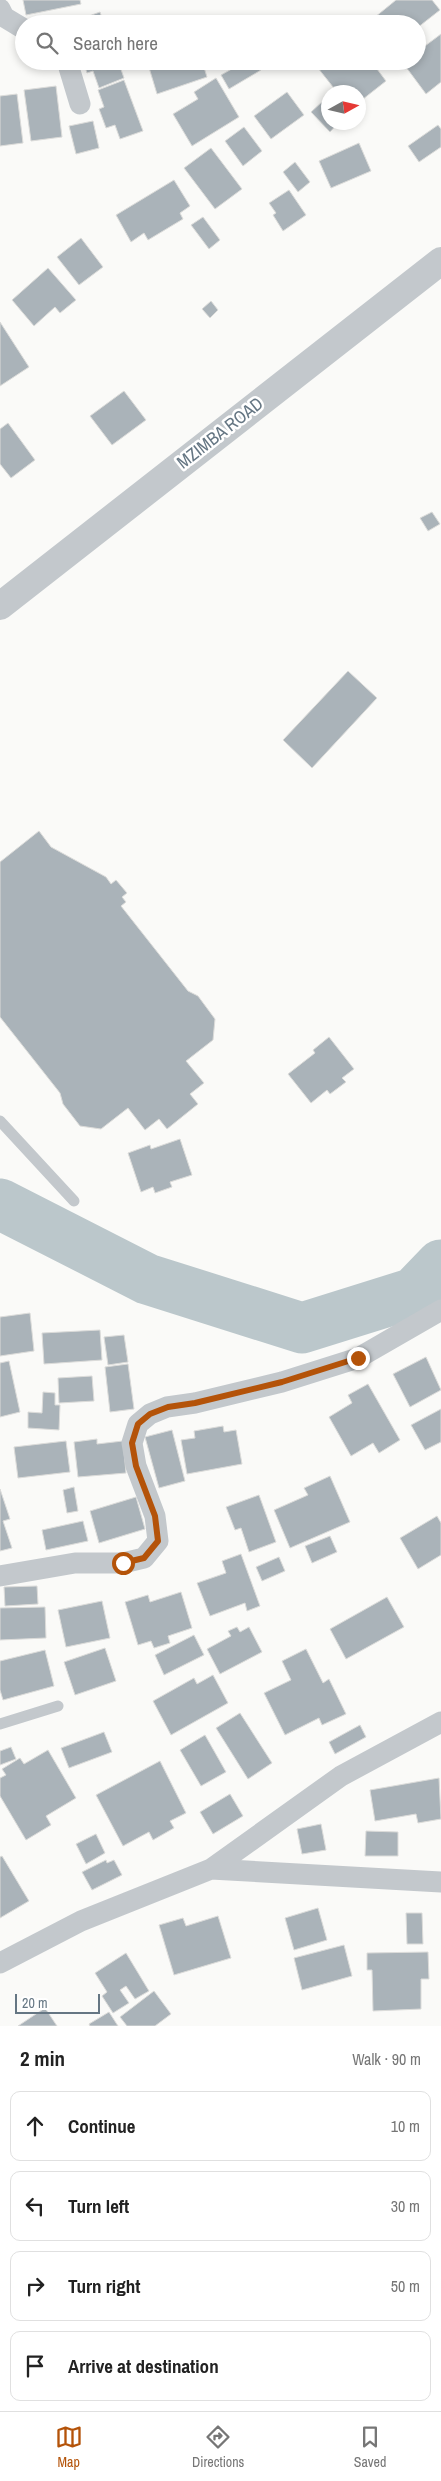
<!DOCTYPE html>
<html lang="en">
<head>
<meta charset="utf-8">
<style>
	body { margin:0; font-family:"Archivo Narrow",sans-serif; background:#f2f2f2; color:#222 }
	.compass { position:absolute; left:321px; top:85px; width:45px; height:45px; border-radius:50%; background:#fff; box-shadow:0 2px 8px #0003; rotate:82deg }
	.scale { position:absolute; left:15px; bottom:12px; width:85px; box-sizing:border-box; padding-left:5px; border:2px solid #657683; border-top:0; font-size:14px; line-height:18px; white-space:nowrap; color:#657683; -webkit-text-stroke:4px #fff; paint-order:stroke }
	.stop { position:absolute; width:15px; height:15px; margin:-11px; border:4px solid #b45309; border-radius:50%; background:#fff }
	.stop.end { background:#b45309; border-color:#fff; box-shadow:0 1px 5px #0008 }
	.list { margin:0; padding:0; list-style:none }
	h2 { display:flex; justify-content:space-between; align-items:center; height:65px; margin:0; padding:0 20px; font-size:21px }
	h2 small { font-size:16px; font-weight:400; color:#767676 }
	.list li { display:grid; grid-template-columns:32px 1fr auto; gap:15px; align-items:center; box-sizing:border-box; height:70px; margin:0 10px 10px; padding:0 10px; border:1px solid #e0e0e0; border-radius:10px }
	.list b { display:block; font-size:19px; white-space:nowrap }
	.list em { font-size:16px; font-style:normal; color:#767676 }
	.icon { flex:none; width:28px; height:28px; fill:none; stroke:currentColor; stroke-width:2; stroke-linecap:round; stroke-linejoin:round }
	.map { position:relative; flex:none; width:441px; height:2026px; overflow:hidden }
	.search { position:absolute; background:#fff; box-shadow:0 2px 8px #0003; left:15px; right:15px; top:15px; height:55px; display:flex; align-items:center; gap:12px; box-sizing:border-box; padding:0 18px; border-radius:28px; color:#767676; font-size:19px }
	.sheet { height:385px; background:#fff }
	nav { display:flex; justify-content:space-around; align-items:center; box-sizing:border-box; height:70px; border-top:1px solid #e0e0e0; background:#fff; font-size:14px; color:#767676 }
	nav a { display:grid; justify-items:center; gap:2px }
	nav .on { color:#b45309 }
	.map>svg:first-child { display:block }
</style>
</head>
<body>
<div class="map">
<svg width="441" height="2026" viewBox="0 0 441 2026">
	<rect width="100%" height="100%" fill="#fafaf8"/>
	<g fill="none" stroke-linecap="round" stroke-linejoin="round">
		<path stroke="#bbc7cb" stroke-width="51" d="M0,1204L147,1279L302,1328L414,1293L441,1265"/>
	</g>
	<path fill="#aab3b9" stroke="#dcdcda" d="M23,0H80L81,4L26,15Z
		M396,0H432L440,10L417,28V24H371L369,22Z
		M100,12L104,24H76L75,21Z
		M441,34V82L426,94L403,63L417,61V52Z
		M83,61H118L124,78L99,88L93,71L87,73Z
		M147,61H202L207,77L157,94Z
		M246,61H256L261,70L229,89L221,75Z
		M316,61H371L386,81L358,103V92H337L314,63Z
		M216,78L239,117L192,146L173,114L198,99L194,92Z
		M124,80L143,131L120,139L115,125L106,128L99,109L104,107L98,90Z
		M56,86L62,137L31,141L24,90Z
		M287,92L304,115L271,139L254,116Z
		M17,94L23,143L0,146V96Z
		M323,101L328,106V122H339L330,132L311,112Z
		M93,121L99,148L76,154L69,126Z
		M438,125L441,129V147L419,162L408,146Z
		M244,127L262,151L243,166L225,141Z
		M359,143L371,171L331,188L319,161Z
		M211,148L242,189L215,209L184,168Z
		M295,162L310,182L298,192L283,172Z
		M174,180L190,206L180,213L183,219L148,240L144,233L131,242L116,215Z
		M289,190L306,215L283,231L273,215L276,213L269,203Z
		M203,217L220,240L209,249L191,225Z
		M81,238L103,267L79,285L57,257Z
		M48,268L76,300L60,313L55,307L34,326L12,300Z
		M211,301L218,310L210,318L202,309Z
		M0,322L29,367L0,386Z
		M124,391L146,420L112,445L90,416Z
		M8,423L35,460L11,478L0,464V429Z
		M432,512L440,524L428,531L420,518Z
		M348,671L377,698L312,768L283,740Z
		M39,831L51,847L106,877L111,884L116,880L127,893L122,897L126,902L121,906L188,991L198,996L215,1019L213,1040L186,1061L204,1083L190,1094L198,1104L167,1129L159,1119L145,1130L128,1108L101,1129L80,1126L63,1104L60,1093L0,1017V862Z
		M329,1037L354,1069L342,1078L346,1082L330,1094L327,1090L311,1103L288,1074L315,1053L313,1050Z
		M180,1139L192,1175L170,1182L172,1187L155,1193L153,1187L141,1192L128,1153L150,1145L151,1149Z
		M30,1313L34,1351L0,1356V1317Z
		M100,1330L102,1360L44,1364L42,1333Z
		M124,1335L128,1362L108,1365L104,1337Z
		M426,1357L441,1390L410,1407L393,1374Z
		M9,1361L20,1412L0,1417V1363Z
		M128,1364L134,1409L110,1412L105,1367Z
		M92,1376L94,1401L59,1403L58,1378Z
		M368,1384L400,1440L379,1453L373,1443L351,1456L329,1417L352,1403L348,1395Z
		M43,1392L55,1393V1405H60L59,1430L28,1428V1412L42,1413Z
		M441,1409V1442L425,1450L411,1425Z
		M223,1426L224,1432L236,1430L242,1464L187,1474L181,1440L195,1438L194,1431Z
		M172,1430L185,1481L159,1488L145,1437Z
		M97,1439V1444L123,1441L126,1473L78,1477L74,1442Z
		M66,1441L70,1472L18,1478L14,1447Z
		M330,1476L350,1522L290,1548L274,1510L308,1495L304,1488Z
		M74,1487L78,1511L67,1513L63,1490Z
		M0,1489L10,1519L3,1521L12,1548L0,1551Z
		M259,1495L276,1542L249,1552L241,1528L235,1530L226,1507Z
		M136,1497L145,1529L99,1543L90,1511Z
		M437,1516L441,1523V1555L418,1569L400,1538Z
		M83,1521L88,1541L46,1550L42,1530Z
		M330,1536L337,1552L312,1563L305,1546Z
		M241,1554L260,1606L247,1611L245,1603L210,1616L197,1583L226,1573L222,1561Z
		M279,1557L285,1571L262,1581L256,1567Z
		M37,1586L38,1604L5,1606L4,1587Z
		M181,1592L192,1628L168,1636L170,1643L154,1648L151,1641L138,1645L125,1602L148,1595L150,1602Z
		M387,1597L404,1627L346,1659L330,1629Z
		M102,1601L110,1638L66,1647L58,1610Z
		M45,1607L46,1638L0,1640V1608Z
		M237,1627L240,1632L249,1627L262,1652L220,1674L207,1649L231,1636L228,1631Z
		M194,1635L204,1655L164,1675L155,1655Z
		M105,1648L116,1681L75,1695L64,1662Z
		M306,1649L323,1683L329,1679L346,1714L322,1725L319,1718L285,1735L264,1693L291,1680L282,1661Z
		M45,1650L54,1686L3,1700L0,1690V1661Z
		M213,1675L228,1703L171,1735L153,1701L194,1678L197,1684Z
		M240,1713L272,1763L248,1779L216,1728Z
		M360,1725L366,1737L335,1754L329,1742Z
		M104,1732L112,1752L69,1768L61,1748Z
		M205,1735L226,1772L201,1786L180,1750Z
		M11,1747L16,1759L0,1765V1751Z
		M48,1750L76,1798L46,1816L51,1825L26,1840L0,1796V1778L6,1775L2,1769L20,1758L24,1764Z
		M160,1761L186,1813L170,1821L174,1828L153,1840L149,1832L123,1846L96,1795Z
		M439,1778L441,1819L418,1823L416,1814L375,1821L370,1790Z
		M230,1794L243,1816L213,1834L200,1812Z
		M321,1824L326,1850L302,1854L297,1829Z
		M366,1831L398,1832V1856H365Z
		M96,1834L105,1853L86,1864L76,1844Z
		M2,1856L29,1901L0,1918V1857Z
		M106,1860L107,1863L114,1860L122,1875L92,1890L82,1872Z
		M318,1908L327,1940L294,1950L285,1918Z
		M406,1913H422L423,1944H407Z
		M218,1916L231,1958L174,1975L159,1925L183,1918L186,1926Z
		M344,1945L352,1976L302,1990L294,1958Z
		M428,1952L429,1979H421V2009L373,2011L372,1970H367V1953Z
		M126,1953L149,1991L135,1999L126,1986L120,1990L129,2003L113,2013L102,1996L107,1992L95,1973Z
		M154,1991L171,2014L155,2026H127L120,2017Z
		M45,2008L57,2026H18Z
		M109,2012L118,2026H90L89,2024Z"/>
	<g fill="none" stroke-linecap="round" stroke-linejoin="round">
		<path stroke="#c3c8cc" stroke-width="11" d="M0,1121L74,1201
			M0,1724L58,1706"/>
		<path stroke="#c3c8cc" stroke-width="21" d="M0,9L4,17L24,29
			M67,61L80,104
			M0,1576L75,1563H123L144,1558L158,1541L155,1516L136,1466L132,1443L138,1424L150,1414L167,1407L195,1403L282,1382L358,1358L441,1310
			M211,1869L441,1882
			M0,1963L81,1921L211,1869L341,1776L441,1722"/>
		<path stroke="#c3c8cc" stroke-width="28" d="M0,606L441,261"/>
	</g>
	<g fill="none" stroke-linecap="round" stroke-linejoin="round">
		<path stroke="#b45309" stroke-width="6" d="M123,1563L144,1558L158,1541L155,1516L136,1466L132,1443L138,1424L150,1414L168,1407L195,1403L282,1382L358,1358"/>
	</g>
	<g text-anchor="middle" stroke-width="5" stroke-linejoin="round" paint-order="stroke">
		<g font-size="18" fill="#657683" stroke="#fff">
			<text transform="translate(220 433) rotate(-38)" y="6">MZIMBA ROAD</text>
		</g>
	</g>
</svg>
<svg class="compass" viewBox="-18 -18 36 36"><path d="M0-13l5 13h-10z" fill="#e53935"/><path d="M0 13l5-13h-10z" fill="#767676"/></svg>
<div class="scale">20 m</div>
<div class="stop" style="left:123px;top:1563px"></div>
<div class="stop end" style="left:358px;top:1358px"></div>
<div class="search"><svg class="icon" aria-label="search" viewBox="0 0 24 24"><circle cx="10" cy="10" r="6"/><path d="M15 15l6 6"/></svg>Search here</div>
</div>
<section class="sheet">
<h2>2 min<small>Walk · 90 m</small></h2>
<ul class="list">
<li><svg class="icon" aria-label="ahead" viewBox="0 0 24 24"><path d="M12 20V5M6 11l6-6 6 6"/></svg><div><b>Continue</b></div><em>10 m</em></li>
<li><svg class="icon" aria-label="left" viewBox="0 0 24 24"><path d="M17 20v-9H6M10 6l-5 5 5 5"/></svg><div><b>Turn left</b></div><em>30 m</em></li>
<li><svg class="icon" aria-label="right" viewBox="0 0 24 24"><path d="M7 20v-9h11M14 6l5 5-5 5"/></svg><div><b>Turn right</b></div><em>50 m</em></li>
<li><svg class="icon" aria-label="arrive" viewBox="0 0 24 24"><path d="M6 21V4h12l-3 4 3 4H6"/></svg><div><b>Arrive at destination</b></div></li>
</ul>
</section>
<nav>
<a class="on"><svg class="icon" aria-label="map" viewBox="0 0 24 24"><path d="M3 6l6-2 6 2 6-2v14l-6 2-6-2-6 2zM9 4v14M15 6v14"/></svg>Map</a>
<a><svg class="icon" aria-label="directions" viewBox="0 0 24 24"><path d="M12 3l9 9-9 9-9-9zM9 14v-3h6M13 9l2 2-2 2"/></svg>Directions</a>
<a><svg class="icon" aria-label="saved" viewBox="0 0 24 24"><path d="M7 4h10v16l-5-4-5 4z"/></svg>Saved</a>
</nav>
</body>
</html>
